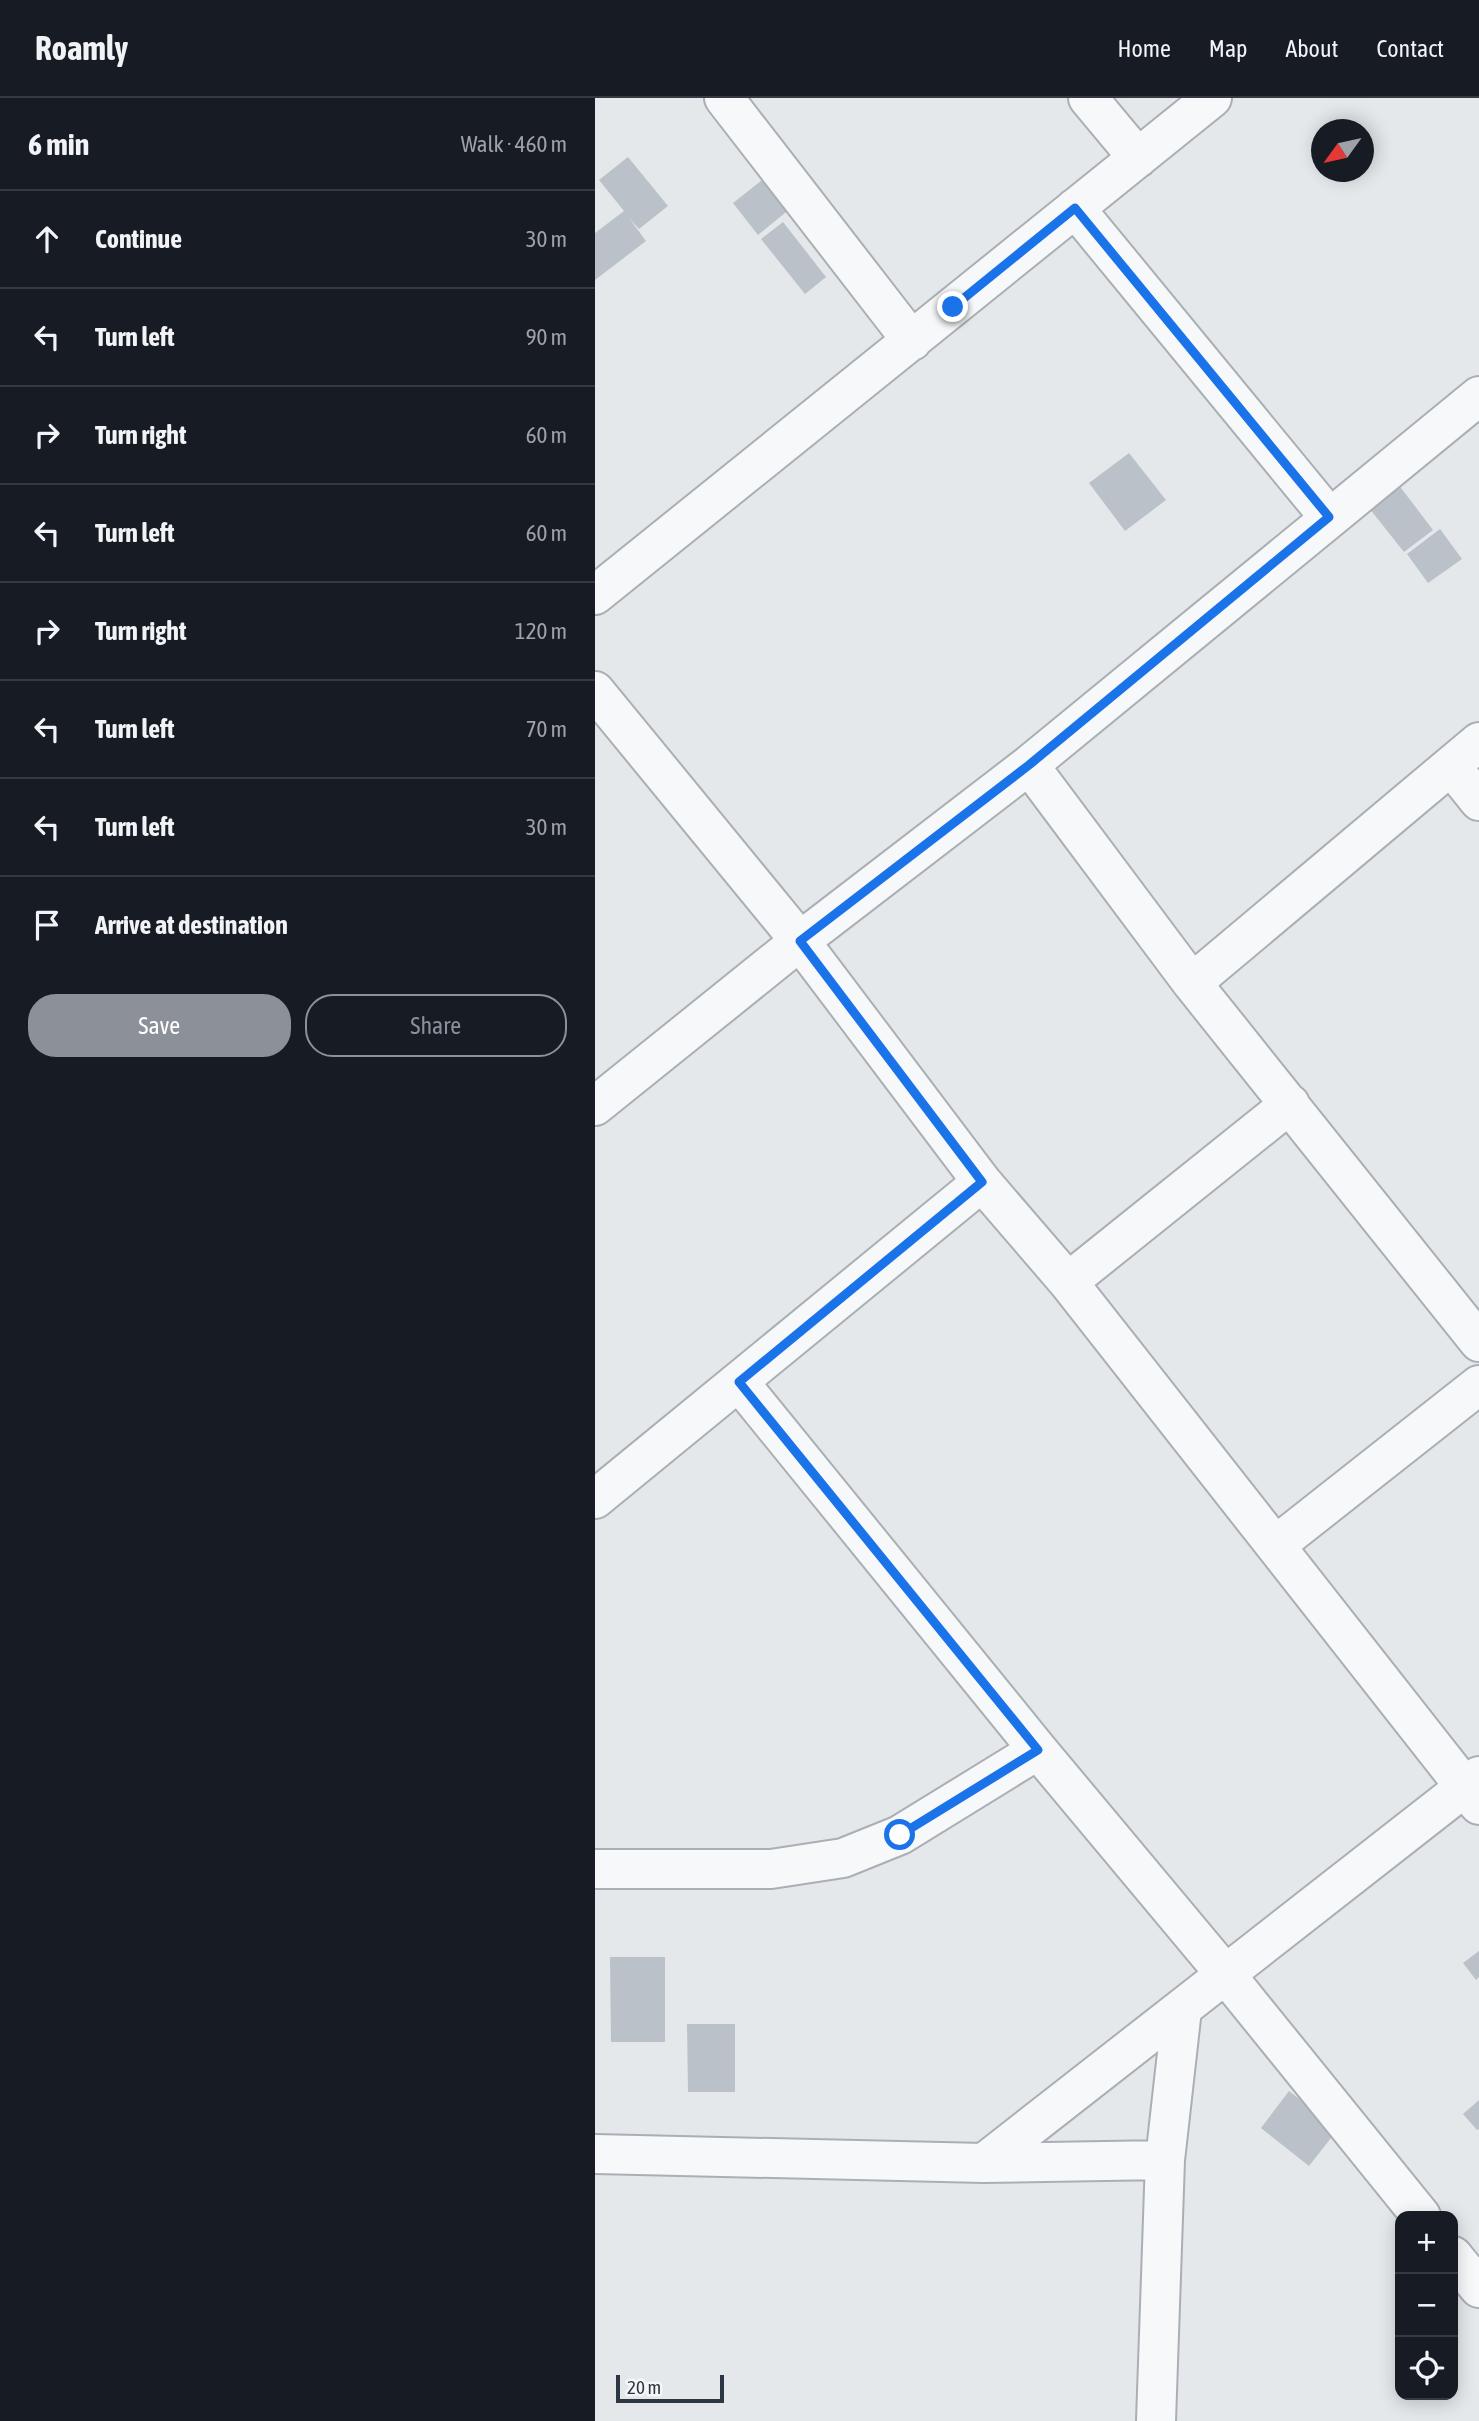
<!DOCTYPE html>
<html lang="en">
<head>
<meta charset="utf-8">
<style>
	body { margin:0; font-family:"Asap Condensed",sans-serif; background:#20242c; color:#f1f3f6 }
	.controls { position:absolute; right:21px; bottom:21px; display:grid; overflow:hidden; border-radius:14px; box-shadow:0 4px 18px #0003 }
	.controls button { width:63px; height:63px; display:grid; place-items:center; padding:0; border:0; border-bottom:2px solid #363941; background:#171b24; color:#f1f3f6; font:35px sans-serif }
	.compass { position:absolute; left:716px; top:21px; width:63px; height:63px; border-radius:50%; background:#171b24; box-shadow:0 4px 18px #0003; rotate:237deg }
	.scale { position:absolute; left:21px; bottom:18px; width:108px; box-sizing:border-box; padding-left:7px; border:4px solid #2c3743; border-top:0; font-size:19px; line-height:24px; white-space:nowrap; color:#2c3743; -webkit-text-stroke:5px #f4f6f8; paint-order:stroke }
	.stop { position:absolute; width:21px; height:21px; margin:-16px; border:5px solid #1a73e8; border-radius:50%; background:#fff }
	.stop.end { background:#1a73e8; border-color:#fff; box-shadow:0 2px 7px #0008 }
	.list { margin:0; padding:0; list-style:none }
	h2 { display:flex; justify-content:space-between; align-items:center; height:91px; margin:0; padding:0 28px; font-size:30px }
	h2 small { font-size:23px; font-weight:400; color:#9ea1a6 }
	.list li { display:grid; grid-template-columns:46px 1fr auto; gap:21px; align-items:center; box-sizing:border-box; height:98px; padding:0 28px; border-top:2px solid #363941 }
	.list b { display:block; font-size:26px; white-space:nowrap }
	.list em { font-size:23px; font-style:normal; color:#9ea1a6 }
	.actions { display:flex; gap:14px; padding:21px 28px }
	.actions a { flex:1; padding:16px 0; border:2px solid #8c9099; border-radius:28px; text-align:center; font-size:24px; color:#8c9099 }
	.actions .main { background:#8c9099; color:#fff }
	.icon { flex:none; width:38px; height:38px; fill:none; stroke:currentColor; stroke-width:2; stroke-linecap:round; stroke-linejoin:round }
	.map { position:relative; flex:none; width:884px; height:2323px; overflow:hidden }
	header { display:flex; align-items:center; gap:42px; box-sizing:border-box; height:98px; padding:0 35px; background:#171b24; border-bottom:2px solid #363941 }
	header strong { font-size:33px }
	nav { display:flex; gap:38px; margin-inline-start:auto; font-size:24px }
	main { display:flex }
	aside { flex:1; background:#171b24 }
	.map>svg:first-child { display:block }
</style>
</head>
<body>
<header>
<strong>Roamly</strong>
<nav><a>Home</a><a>Map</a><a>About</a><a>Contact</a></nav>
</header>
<main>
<aside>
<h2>6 min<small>Walk · 460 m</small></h2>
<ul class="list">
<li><svg class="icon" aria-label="ahead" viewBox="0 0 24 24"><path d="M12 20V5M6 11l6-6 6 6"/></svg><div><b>Continue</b></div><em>30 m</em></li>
<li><svg class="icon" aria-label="left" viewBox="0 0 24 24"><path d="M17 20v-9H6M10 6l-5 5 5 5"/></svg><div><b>Turn left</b></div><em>90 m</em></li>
<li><svg class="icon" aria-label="right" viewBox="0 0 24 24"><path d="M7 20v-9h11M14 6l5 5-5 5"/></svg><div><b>Turn right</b></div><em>60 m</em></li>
<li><svg class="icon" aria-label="left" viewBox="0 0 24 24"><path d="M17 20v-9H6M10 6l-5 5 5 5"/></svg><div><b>Turn left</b></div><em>60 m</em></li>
<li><svg class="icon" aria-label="right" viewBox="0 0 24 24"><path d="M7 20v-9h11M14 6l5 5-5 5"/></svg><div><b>Turn right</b></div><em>120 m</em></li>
<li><svg class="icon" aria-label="left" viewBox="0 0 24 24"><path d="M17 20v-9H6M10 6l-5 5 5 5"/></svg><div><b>Turn left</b></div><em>70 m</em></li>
<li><svg class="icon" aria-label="left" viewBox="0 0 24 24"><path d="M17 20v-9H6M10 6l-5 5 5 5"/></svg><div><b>Turn left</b></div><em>30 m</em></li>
<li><svg class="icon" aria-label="arrive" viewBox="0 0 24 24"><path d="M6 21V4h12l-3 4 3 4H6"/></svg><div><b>Arrive at destination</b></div></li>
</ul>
<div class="actions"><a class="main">Save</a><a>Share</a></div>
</aside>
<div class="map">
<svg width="884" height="2323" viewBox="0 0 884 2323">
	<rect width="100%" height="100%" fill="#e4e8eb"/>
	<path fill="#bbc1c8" d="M33,59L73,108L44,131L34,120L51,143L0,182V135L29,113L4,82Z
		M176,75L201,106L163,137L138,105Z
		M188,124L231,179L210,196L166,141Z
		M534,355L571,402L530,433L494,385Z
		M800,382L838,432L809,454L770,405Z
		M845,431L867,461L833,485L812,456Z
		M884,1853V1879L881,1882L868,1865Z
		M15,1859H70V1944H16Z
		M92,1926H140V1994H93Z
		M694,1993L743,2031L714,2068L666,2030Z
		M884,2002V2031L882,2032L868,2016Z"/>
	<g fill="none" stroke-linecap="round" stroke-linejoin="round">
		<g stroke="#a9afb5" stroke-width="42">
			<path id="minor" d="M129,0L317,243
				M493,0L543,60
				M480,110L734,419
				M0,497L617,0
				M0,593L205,843L387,1084L473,1184L884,1707
				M434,667L597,885L884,1244
				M856,668L884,703
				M597,885L884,644
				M0,1008L205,843L434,667L884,298
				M473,1184L695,1006
				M144,1284L443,1652L631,1877L826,2118
				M0,1401L387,1084
				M681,1447L884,1287
				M0,1771H176L248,1760L305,1737L443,1652
				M0,2056L389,2065L570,2062
				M389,2065L884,1678
				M858,2158L884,2190
				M561,2323L570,2062L587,1911"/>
		</g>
		<use href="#minor" stroke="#f6f8f9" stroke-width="38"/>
	</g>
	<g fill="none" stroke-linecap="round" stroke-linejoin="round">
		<path stroke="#1a73e8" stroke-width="9" d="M305,1737L443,1652L144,1284L387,1084L205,843L434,667L734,419L480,110L358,209"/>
	</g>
</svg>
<div class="controls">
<button>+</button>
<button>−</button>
<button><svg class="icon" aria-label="locate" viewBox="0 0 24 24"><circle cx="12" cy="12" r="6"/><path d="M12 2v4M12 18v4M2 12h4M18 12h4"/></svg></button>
</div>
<svg class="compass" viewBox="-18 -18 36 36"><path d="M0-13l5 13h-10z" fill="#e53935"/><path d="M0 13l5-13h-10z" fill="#9ea1a6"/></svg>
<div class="scale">20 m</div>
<div class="stop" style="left:305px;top:1737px"></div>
<div class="stop end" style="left:358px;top:209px"></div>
</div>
</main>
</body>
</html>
